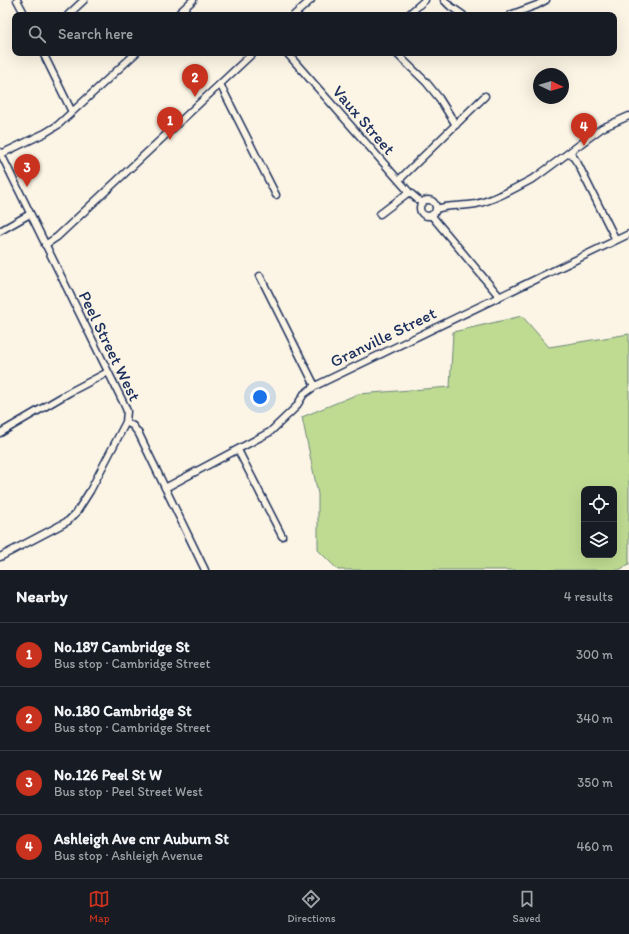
<!DOCTYPE html>
<html lang="en">
<head>
<meta charset="utf-8">
<style>
	body { margin:0; font-family:Itim,sans-serif; background:#20242c; color:#f1f3f6 }
	.controls { position:absolute; right:12px; bottom:12px; display:grid; overflow:hidden; border-radius:8px; box-shadow:0 4px 16px #0002 }
	.controls button { width:36px; height:36px; display:grid; place-items:center; padding:0; border:0; border-bottom:1px solid #363941; background:#171b24; color:#f1f3f6; font:20px sans-serif }
	.compass { position:absolute; left:533px; top:68px; width:36px; height:36px; border-radius:50%; background:#171b24; box-shadow:0 4px 16px #0002; rotate:94deg }
	.you { position:absolute; left:260px; top:397px; width:14px; height:14px; margin:-10px; border:3px solid #fff; border-radius:50%; background:#1a73e8; box-shadow:0 0 0 6px #1a73e833 }
	.badge { display:grid; place-items:center; width:26px; height:26px; border-radius:50%; background:#c8321e; color:#fff; font-size:13px; font-weight:700 }
	.pin { position:absolute; translate:-50% -33px; filter:drop-shadow(0 1px 2px #0008) }
	.pin::after { content:''; position:absolute; top:21px; width:14px; height:12px; background:inherit; clip-path:polygon(0 0,100% 0,50% 100%) }
	.list { margin:0; padding:0; list-style:none }
	h2 { display:flex; justify-content:space-between; align-items:center; height:52px; margin:0; padding:0 16px; font-size:17px }
	h2 small { font-size:13px; font-weight:400; color:#9ea1a6 }
	.list li { display:grid; grid-template-columns:26px 1fr auto; gap:12px; align-items:center; box-sizing:border-box; height:64px; padding:0 16px; border-top:1px solid #363941 }
	.list b { display:block; font-size:15px; white-space:nowrap }
	.list p { margin:0; font-size:13px; white-space:nowrap; color:#9ea1a6 }
	.list em { font-size:13px; font-style:normal; color:#9ea1a6 }
	.icon { flex:none; width:22px; height:22px; fill:none; stroke:currentColor; stroke-width:2; stroke-linecap:round; stroke-linejoin:round }
	.map { position:relative; flex:none; width:629px; height:570px; overflow:hidden }
	.search { position:absolute; background:#171b24; box-shadow:0 4px 16px #0002; left:12px; right:12px; top:12px; height:44px; display:flex; align-items:center; gap:10px; box-sizing:border-box; padding:0 14px; border-radius:8px; color:#9ea1a6; font-size:15px }
	.sheet { height:308px; background:#171b24 }
	nav { display:flex; justify-content:space-around; align-items:center; box-sizing:border-box; height:56px; border-top:1px solid #363941; background:#171b24; font-size:11px; color:#9ea1a6 }
	nav a { display:grid; justify-items:center; gap:2px }
	nav .on { color:#c8321e }
	.map>svg:first-child { display:block }
</style>
</head>
<body>
<div class="map">
<svg width="629" height="570" viewBox="0 0 629 570">
	<rect width="100%" height="100%" fill="#fcf5e5"/>
	<filter id="ink" filterUnits="userSpaceOnUse"><feTurbulence type="fractalNoise" baseFrequency=".025" numOctaves="2"/><feDisplacementMap in="SourceGraphic" scale="8" xChannelSelector="R" yChannelSelector="G"/><feConvolveMatrix kernelMatrix="1 2 1 2 8 2 1 2 1" color-interpolation-filters="sRGB"/></filter>
	<g filter="url(#ink)">
		<path fill="#bfdb92" stroke="#6d8578" fill-rule="evenodd" d="M522,316L549,347L629,334V564L619,570H338L318,550V494L302,417L358,394L450,387L453,332ZM584,489H614V555H584Z"/>
		<g fill="none" stroke-linecap="round" stroke-linejoin="round">
			<g stroke="#1b2f5e" stroke-width="9">
				<path id="minor" d="M17,0L25,15
					M444,0L450,6L463,15
					M68,15L84,0
					M177,15L193,0
					M294,15L311,0
					M408,15L425,0
					M510,15L537,5L546,0
					M43,53L72,112
					M287,53L409,192L422,203
					M396,53L426,82L439,98L456,125
					M220,84L276,195
					M0,152L124,404L127,411L126,422L90,491L76,513L68,521L57,527L0,557
					M570,152L578,164L616,240
					M1,154L45,133L58,125L136,53
					M399,180L485,96
					M420 208a8 8 0 1 1 16 0a8 8 0 1 1-16 0Z
					M436,209C449,204 462,207 476,204C497,199 517,187 536,177L602,128L629,116
					M380,214L409,192
					M431,215L499,296
					M0,231L30,214
					M45,245L57,237L253,53
					M260,276L315,386
					M126,422L133,426L139,434L205,570
					M0,433L70,392L108,372
					M238,450L282,536
					M165,488L270,432L296,407L304,394L315,386L629,234"/>
			</g>
			<use href="#minor" stroke="#fcf5e5" stroke-width="6"/>
		</g>
	</g>
	<g text-anchor="middle" stroke-width="3" stroke-linejoin="round" paint-order="stroke">
		<g font-size="17" fill="#1b2f5e" stroke="#fcf5e5">
			<text transform="translate(364 120) rotate(49)" y="6">Vaux Street</text>
			<text transform="translate(383 337) rotate(-26)" y="6">Granville Street</text>
			<text transform="translate(110 346) rotate(64)" y="6">Peel Street West</text>
		</g>
	</g>
</svg>
<div class="controls">
<button><svg class="icon" aria-label="locate" viewBox="0 0 24 24"><circle cx="12" cy="12" r="6"/><path d="M12 2v4M12 18v4M2 12h4M18 12h4"/></svg></button>
<button><svg class="icon" aria-label="layers" viewBox="0 0 24 24"><path d="M12 4l9 5-9 5-9-5zM3 14l9 5 9-5"/></svg></button>
</div>
<svg class="compass" viewBox="-18 -18 36 36"><path d="M0-13l5 13h-10z" fill="#e53935"/><path d="M0 13l5-13h-10z" fill="#9ea1a6"/></svg>
<div class="you"></div>
<div class="pin badge" style="left:170px;top:140px">1</div>
<div class="pin badge" style="left:195px;top:97px">2</div>
<div class="pin badge" style="left:27px;top:187px">3</div>
<div class="pin badge" style="left:584px;top:146px">4</div>
<div class="search"><svg class="icon" aria-label="search" viewBox="0 0 24 24"><circle cx="10" cy="10" r="6"/><path d="M15 15l6 6"/></svg>Search here</div>
</div>
<section class="sheet">
<h2>Nearby<small>4 results</small></h2>
<ul class="list">
<li><span class="badge">1</span><div><b>No.187 Cambridge St</b><p>Bus stop · Cambridge Street</p></div><em>300 m</em></li>
<li><span class="badge">2</span><div><b>No.180 Cambridge St</b><p>Bus stop · Cambridge Street</p></div><em>340 m</em></li>
<li><span class="badge">3</span><div><b>No.126 Peel St W</b><p>Bus stop · Peel Street West</p></div><em>350 m</em></li>
<li><span class="badge">4</span><div><b>Ashleigh Ave cnr Auburn St</b><p>Bus stop · Ashleigh Avenue</p></div><em>460 m</em></li>
</ul>
</section>
<nav>
<a class="on"><svg class="icon" aria-label="map" viewBox="0 0 24 24"><path d="M3 6l6-2 6 2 6-2v14l-6 2-6-2-6 2zM9 4v14M15 6v14"/></svg>Map</a>
<a><svg class="icon" aria-label="directions" viewBox="0 0 24 24"><path d="M12 3l9 9-9 9-9-9zM9 14v-3h6M13 9l2 2-2 2"/></svg>Directions</a>
<a><svg class="icon" aria-label="saved" viewBox="0 0 24 24"><path d="M7 4h10v16l-5-4-5 4z"/></svg>Saved</a>
</nav>
</body>
</html>
